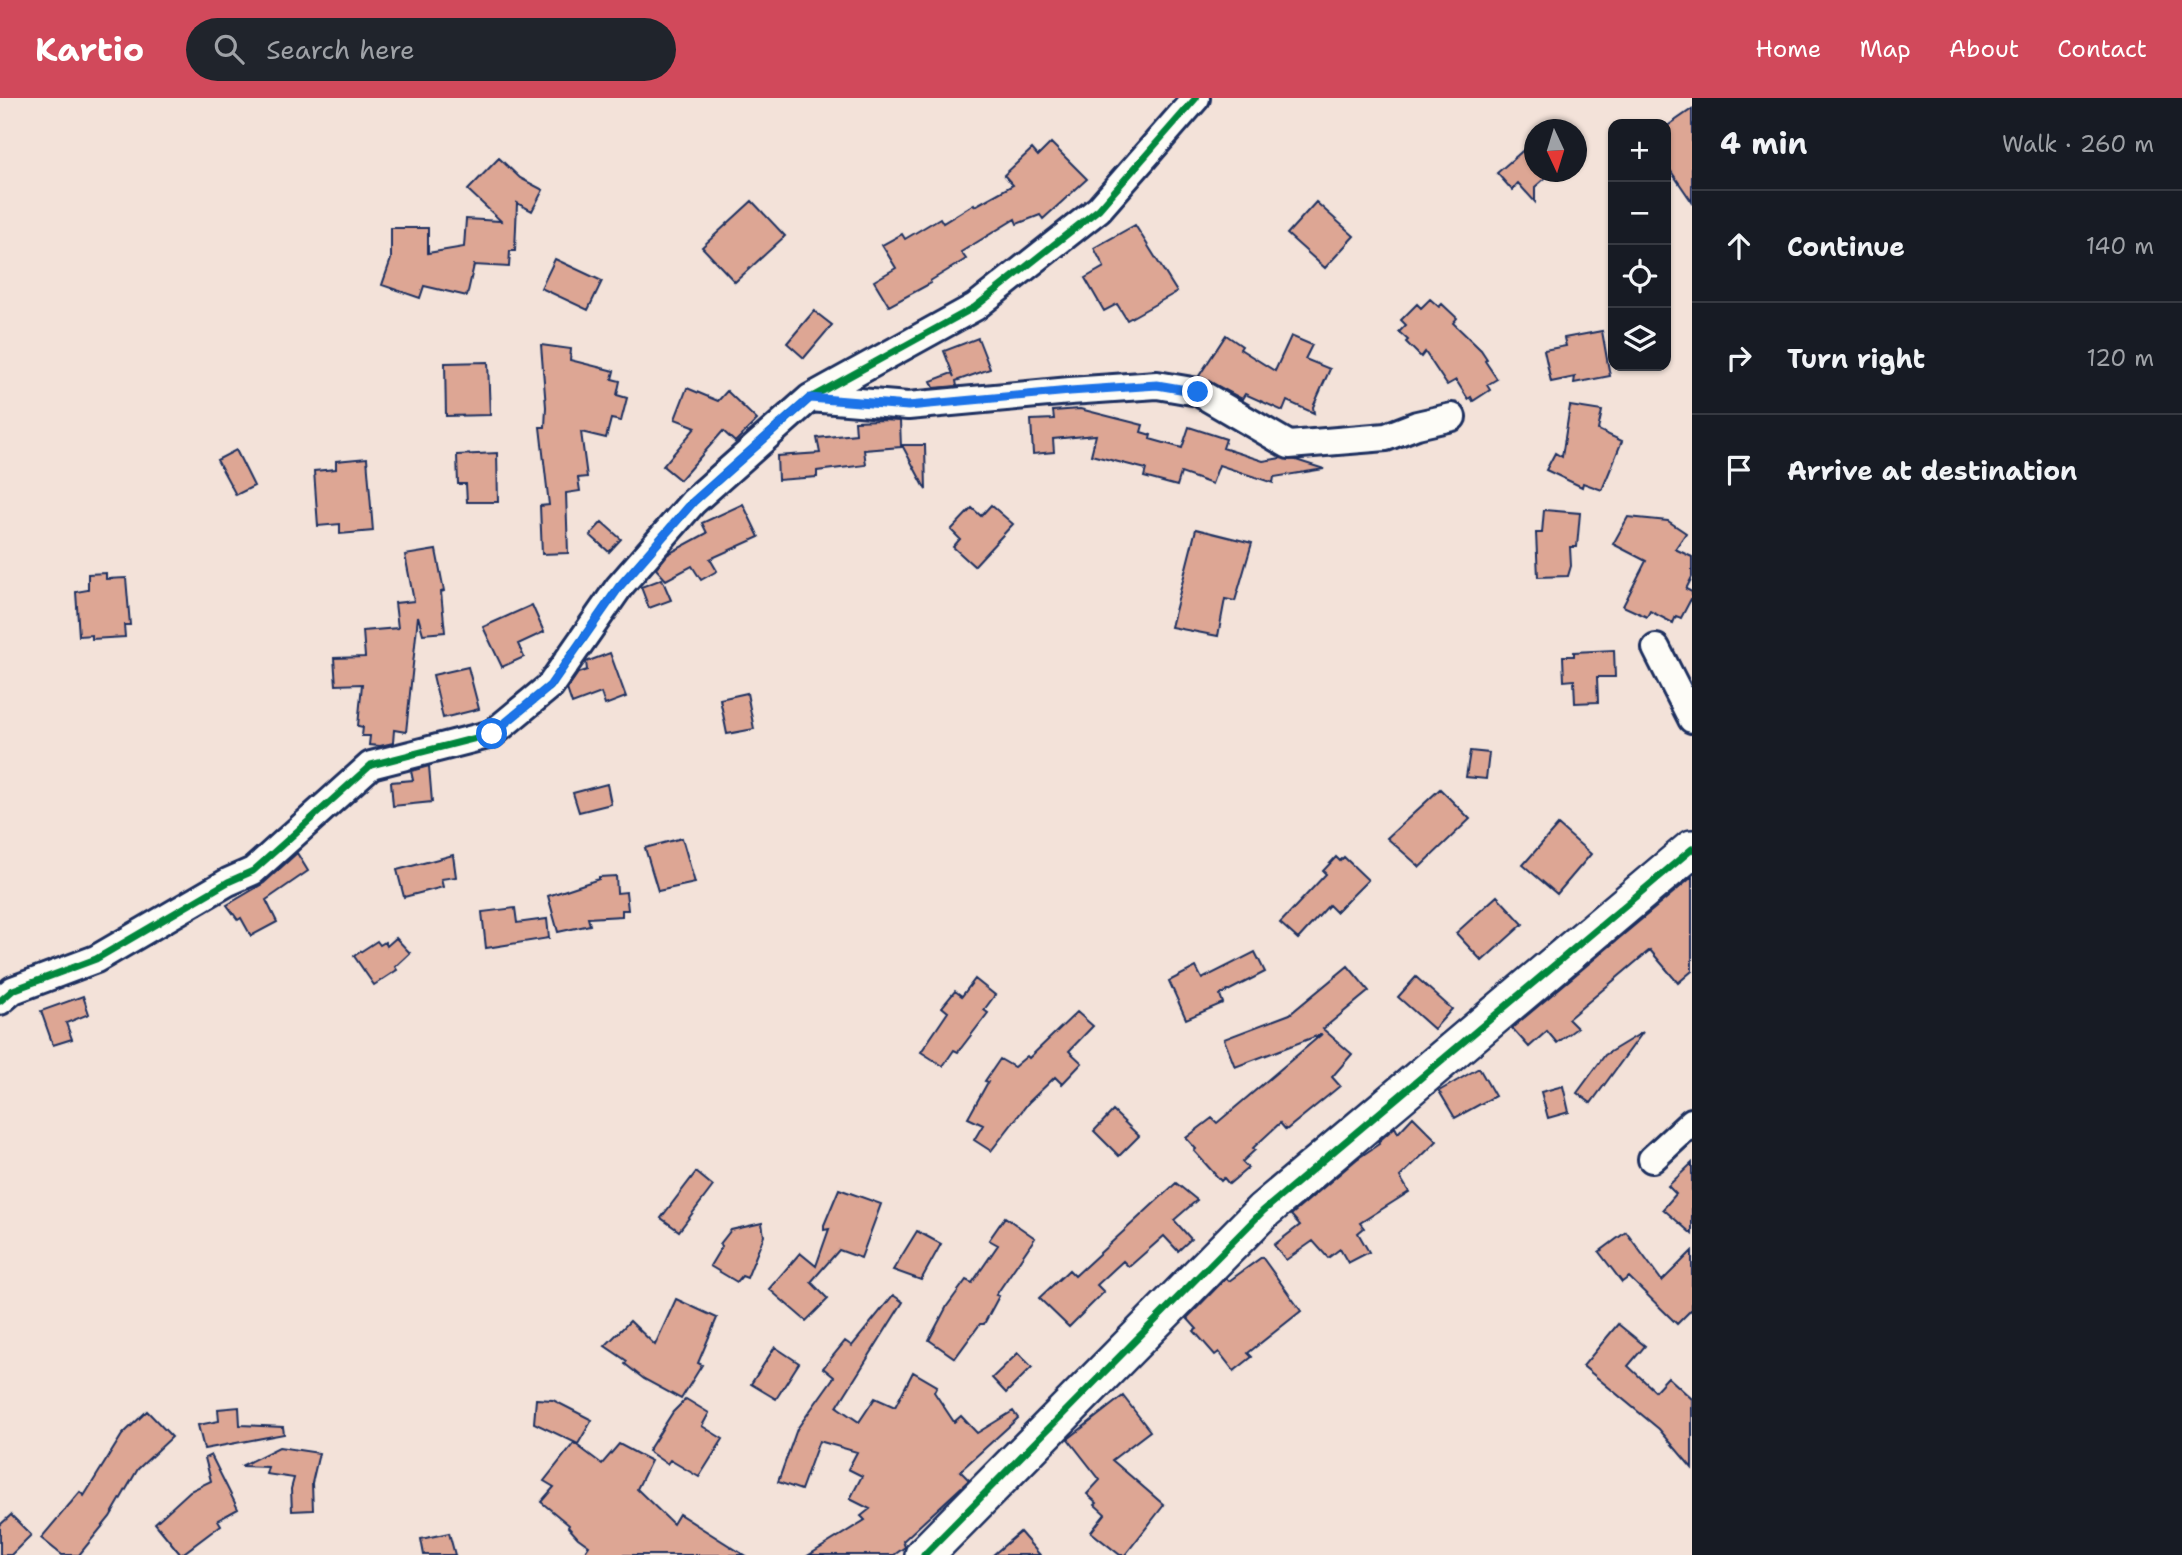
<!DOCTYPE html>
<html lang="en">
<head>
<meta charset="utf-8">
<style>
	body { margin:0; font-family:"Shantell Sans",sans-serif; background:#20242c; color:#f1f3f6 }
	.controls { position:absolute; right:21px; top:21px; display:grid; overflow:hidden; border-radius:14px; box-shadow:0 2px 5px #0004 }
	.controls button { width:63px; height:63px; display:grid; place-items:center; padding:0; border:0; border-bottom:2px solid #363941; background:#171b24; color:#f1f3f6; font:35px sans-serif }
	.compass { position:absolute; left:1524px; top:21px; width:63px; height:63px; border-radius:50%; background:#171b24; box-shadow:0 2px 5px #0004; rotate:176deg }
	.stop { position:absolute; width:21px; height:21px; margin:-16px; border:5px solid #1a73e8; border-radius:50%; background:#fff }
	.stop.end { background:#1a73e8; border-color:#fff; box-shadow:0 2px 7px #0008 }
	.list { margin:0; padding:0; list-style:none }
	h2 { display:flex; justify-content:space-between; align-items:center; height:91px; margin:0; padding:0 28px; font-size:30px }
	h2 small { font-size:23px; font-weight:400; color:#9ea1a6 }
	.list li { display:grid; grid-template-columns:46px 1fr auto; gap:21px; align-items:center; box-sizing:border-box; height:112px; padding:0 28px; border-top:2px solid #363941 }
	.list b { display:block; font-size:26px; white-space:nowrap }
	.list em { font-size:23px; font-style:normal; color:#9ea1a6 }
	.icon { flex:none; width:38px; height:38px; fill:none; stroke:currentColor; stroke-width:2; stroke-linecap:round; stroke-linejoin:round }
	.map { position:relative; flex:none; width:1692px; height:1457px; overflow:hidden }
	header { display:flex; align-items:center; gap:42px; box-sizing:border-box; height:98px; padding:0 35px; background:#d1495b; color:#fff }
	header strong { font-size:33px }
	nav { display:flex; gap:38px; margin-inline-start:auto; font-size:24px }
	.search { width:490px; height:63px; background:#20242c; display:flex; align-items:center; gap:18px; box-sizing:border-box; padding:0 24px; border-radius:38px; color:#9ea1a6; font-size:26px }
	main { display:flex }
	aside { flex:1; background:#171b24 }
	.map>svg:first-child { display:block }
</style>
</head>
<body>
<header>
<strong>Kartio</strong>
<div class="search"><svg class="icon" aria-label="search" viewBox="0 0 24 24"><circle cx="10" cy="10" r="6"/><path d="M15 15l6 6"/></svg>Search here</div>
<nav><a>Home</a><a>Map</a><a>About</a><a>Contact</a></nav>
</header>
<main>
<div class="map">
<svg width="1692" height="1457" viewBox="0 0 1692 1457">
	<rect width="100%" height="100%" fill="#f3e2d9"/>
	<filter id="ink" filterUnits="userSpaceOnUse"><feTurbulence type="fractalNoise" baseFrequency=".0143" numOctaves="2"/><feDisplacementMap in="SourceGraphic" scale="14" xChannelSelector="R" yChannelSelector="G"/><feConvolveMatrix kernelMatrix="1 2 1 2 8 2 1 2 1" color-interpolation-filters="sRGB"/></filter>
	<g filter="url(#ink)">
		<path fill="#dda694" stroke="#1b2f5e" stroke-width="2" d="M1692,11V104L1666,66V29Z
			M1535,42V74H1552L1535,89V104L1518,85L1512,92L1497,75Z
			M1051,45L1087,81L1043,121L1040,117L1017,126L1015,121L961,154L966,161L930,183L931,185L889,208L874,183L896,170L882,147L902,136L905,141L940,120L943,125L974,106L975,108L1013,87L1004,77L1032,51L1038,58Z
			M499,60L520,80L543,92L532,113L517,105L515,153H510L509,169L474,167L467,198L424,188L420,200L382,187L391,161V130H428V155L464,149L466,121L501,123L468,92Z
			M752,103L785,138L735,184L702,149Z
			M1316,104L1354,138L1325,170L1287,136Z
			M1135,127L1177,194L1127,222L1117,206L1104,213L1085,180L1104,169L1094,150Z
			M555,161L602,183L588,212L541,190Z
			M1430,201L1439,209L1442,206L1457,220L1453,225L1481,252L1487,261L1485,263L1497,281L1487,287L1490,292L1473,303L1471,299L1468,301L1456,282L1447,287L1425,254L1421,259L1406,244L1408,242L1399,234L1406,227L1401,222L1417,206L1421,210Z
			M814,213L832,227L804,260L787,245Z
			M1602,233L1610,278L1574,285L1575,279L1551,284L1544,252L1566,248L1564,240Z
			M1226,237L1242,248L1240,251L1275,273L1291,238L1312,247L1305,261L1330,271L1313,309L1314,315L1287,303L1283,313L1245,296L1242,301L1199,278Z
			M978,240L990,271L956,283L957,288L934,290L931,283L952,275L954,279L944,253Z
			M541,247L571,251L570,262L614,273L612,281L620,283L617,297L627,300L621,323L611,321L606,340L581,334L587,379L578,380L580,393L566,395L568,455L542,456L540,408L549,407L540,329H545L546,309Z
			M488,264L490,317L446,318L445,265Z
			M687,290L718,303L727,293L757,322L735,344L723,333L680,382L663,368L696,329L675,321Z
			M1570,308L1602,313L1598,332L1622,343L1602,392L1583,385L1582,389L1546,372L1555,355L1562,359Z
			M1080,311L1143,327L1141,334L1151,337L1150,341L1182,350L1189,329L1226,341L1223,350L1263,363L1281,360L1296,362L1324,371L1274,379L1273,385L1219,367L1212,386L1181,375L1177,388L1144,379L1146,371L1091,357L1096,337L1053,341L1054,354L1033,356L1031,322L1054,321L1053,313Z
			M881,322L900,323L901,349L864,352L866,367L817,373V379L778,382L777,358L820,355L817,340L856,336L855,323Z
			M902,347H925L926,392Z
			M236,352L254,388L236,397L217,362Z
			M497,355L498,404H467L466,386H458L457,357Z
			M367,360L373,433L340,436V426L318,428L314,373L336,371V363Z
			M743,406L759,439L710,461L717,473L701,482L692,468L666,482L656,471L668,456L707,435L702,425Z
			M991,407L1013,426L974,468L953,449L960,441L951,432L972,410L981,418Z
			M1544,412L1580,415L1577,449H1570L1571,468L1568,478L1538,479L1536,435H1542Z
			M1628,419L1668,423L1686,435L1675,451L1692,459V479L1686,491L1692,494V499L1681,520L1676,518L1673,525L1650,513L1647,519L1623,508L1646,463L1613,446Z
			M602,424L621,441L609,454L590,437Z
			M1196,431L1252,445L1235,503L1225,501L1218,538L1171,529Z
			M436,452L444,493L441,494L445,534L423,536L418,518L406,634L394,632L393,645L380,648L369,647L370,638H362L363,629L358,628L362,586L336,587L334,560L365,559L363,533L398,530L395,505L414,503L405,457Z
			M106,475V481L126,480L130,527H124L125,539L92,541V537L79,538L76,494L88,492V476Z
			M662,481L671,502L649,510L641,489Z
			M532,507L544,534L518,546L524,559L502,569L483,529Z
			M1614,552L1615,579H1597L1598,604L1575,605L1574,582L1564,583L1563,558H1574V554Z
			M610,555L626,599L605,607L601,595L572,606L567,591L578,575L587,572L586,564Z
			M468,569L479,611L443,620L433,577Z
			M747,595L754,631L727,636L720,601Z
			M1470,653L1489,655L1486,681L1466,679Z
			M429,668L432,704L393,708L391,684L413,682L411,673Z
			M607,686L611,706L579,714L573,695Z
			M1440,691L1470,721L1420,769L1387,740Z
			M1558,727L1591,756L1557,796L1523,767Z
			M682,740L695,785L658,793L645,750Z
			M297,755L308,773L266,802L277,824L251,838L241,820L238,822L227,807L264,785Z
			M453,757L456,779L441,781L443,789L404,799L397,772Z
			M1336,759L1340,763L1344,759L1368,782L1336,814L1329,807L1298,841L1280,825L1326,776L1323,773Z
			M616,778L617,795L626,794L628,812H622V818L588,820L590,827L558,834L548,798L599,781V779Z
			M1692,779V873L1678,885L1650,852L1568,921L1577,930L1557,945L1547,933L1529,949L1512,930Z
			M1497,798L1523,826L1482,863L1456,835Z
			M515,810L517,825L547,821L549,840L486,850L482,814Z
			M396,840L410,855L395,869L397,872L374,887L354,858L377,843L380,847L385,844L387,848Z
			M1255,854L1265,874L1220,897L1223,905L1186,921L1169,883L1196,869L1202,881Z
			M1348,868L1369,893L1323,931L1352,956L1332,979L1340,988L1286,1032L1280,1025L1253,1050L1255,1052L1242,1064L1248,1070L1229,1086L1224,1080L1221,1083L1194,1053L1196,1051L1186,1040L1212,1020L1217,1025L1322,936L1235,969L1224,941L1290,916Z
			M1416,879L1452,911L1434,931L1398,899Z
			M975,881L995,897L984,912L988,915L958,954L954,952L943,968L921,954L948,914L942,909L955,893L962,898Z
			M83,898L89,916L66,925L72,941L53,947L41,913Z
			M1077,914L1093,928L1069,953L1082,965L1062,986L1055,979L1029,1004L991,1053L974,1042L983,1027L968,1020L988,984L985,983L1000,961L1014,969L1027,958L1029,960Z
			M1643,934L1591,1005L1577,995L1605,957Z
			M1479,970L1495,998L1455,1020L1439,993Z
			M1563,988L1569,1014L1548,1020L1541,994Z
			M1113,1013L1139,1038L1119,1058L1094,1033Z
			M1413,1019L1437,1043L1400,1079L1409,1094L1360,1125L1364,1130L1358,1135L1369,1154L1348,1165L1340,1151L1328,1160L1313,1143L1286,1162L1274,1147L1300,1127L1291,1117L1357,1061L1379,1046L1378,1044L1395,1029L1398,1035Z
			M1692,1065V1136L1663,1111L1676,1096L1668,1088Z
			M696,1074L713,1088L679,1133L661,1120Z
			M1176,1085L1197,1102L1174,1122L1191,1141L1178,1153L1164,1138L1129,1169L1123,1163L1097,1187L1104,1194L1069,1229L1039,1200L1069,1172L1075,1178Z
			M839,1091L881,1106L861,1160L839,1152L811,1184L828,1201L806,1223L769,1191L800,1155L816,1168L829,1131L824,1132V1127Z
			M1005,1119L1035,1140L996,1197L999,1198L984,1226H980L955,1260L929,1242L947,1208L966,1182L972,1185L998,1147L989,1142Z
			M762,1125L764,1138L747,1180L742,1178L737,1184L710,1168L722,1148L720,1146L731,1132Z
			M917,1133L941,1146L921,1182L893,1172Z
			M1626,1134L1662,1183L1692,1153V1211L1677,1226L1629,1179L1622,1184L1599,1154Z
			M1262,1159L1301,1213L1248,1255L1252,1259L1234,1273L1219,1254L1215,1257L1194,1233L1197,1231L1187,1220L1226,1180L1229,1183Z
			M893,1197L903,1204L837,1309L859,1324L875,1300L895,1309L913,1274L937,1288L934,1294L954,1324L961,1318L977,1335L1013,1313L1018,1320L960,1373L969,1382L903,1443L905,1449L894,1457H809L865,1422L861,1418L870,1411L850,1401L862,1378L848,1371L857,1354L819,1343L801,1392L778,1384L797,1331L834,1279L823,1270L845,1243L852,1248Z
			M676,1201L717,1220L698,1265L702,1267L681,1301L644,1281L625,1266L627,1263L605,1248L630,1223L655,1247Z
			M1618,1226L1645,1248L1628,1268L1655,1293L1668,1279L1692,1301V1370L1659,1331L1583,1268Z
			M775,1249L799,1265L776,1301L751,1286Z
			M1018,1255L1032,1269L1006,1295L992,1280Z
			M1123,1298L1150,1333L1112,1362L1164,1407L1125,1457H1120L1091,1434L1105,1416L1095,1407L1097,1405L1087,1396L1100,1382L1068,1341Z
			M536,1301L553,1302L592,1322L578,1346L534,1325Z
			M686,1301L709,1315L702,1328L723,1341L699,1379L670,1362L667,1366L648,1353L673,1314Z
			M239,1309L240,1327L283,1329L284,1336L204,1351L198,1327L219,1323L218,1311Z
			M147,1313L172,1339L138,1371L110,1419L79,1457H62L41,1440L80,1394L84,1398L122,1337Z
			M574,1345L602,1366L619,1346L651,1363L637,1391L673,1426L679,1416L744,1457H583L589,1448L578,1440L568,1429L569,1427L541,1404L554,1389L544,1383Z
			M279,1349L319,1355L312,1385L313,1412L292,1413L291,1391L294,1380L266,1376L268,1369L241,1368Z
			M211,1357L238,1411L218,1422L221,1427L181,1457L155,1425L190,1393L211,1383L205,1360Z
			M11,1417L31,1437L11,1457H0V1427Z
			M1020,1434L1040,1457H993Z
			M449,1435L455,1457H424L421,1441Z"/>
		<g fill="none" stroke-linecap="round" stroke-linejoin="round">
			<g stroke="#1b2f5e" stroke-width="32">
				<path id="street" d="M810,300L908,308L1070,293L1157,287L1198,294L1289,347L1386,339L1417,327L1452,319
					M1656,550L1692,621
					M0,903L13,892L96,861L228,784L253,773L371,667L492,636L550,588L619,489L693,404L810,300L975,209L1099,111L1196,0
					M1652,1061L1692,1024"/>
			</g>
			<g stroke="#1b2f5e" stroke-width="42">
				<path id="secondary" d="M924,1457L1263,1113L1692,751"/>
			</g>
			<use href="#street" stroke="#fdfcf7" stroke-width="26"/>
			<use href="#secondary" stroke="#fdfcf7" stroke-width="37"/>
			<g stroke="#fdfcf7" stroke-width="11">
				<path id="cycleway" d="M0,903L13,892L96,861L228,784L253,773L371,667L492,636L550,588L619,489L693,404L810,300L975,209L1099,111L1196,0
					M924,1457L1263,1113L1692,751"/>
			</g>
			<use href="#cycleway" stroke="#00873e" stroke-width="7"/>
		</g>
	</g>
	<g fill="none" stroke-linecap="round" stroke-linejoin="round" filter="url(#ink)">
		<path stroke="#1a73e8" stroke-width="9" d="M492,636L550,588L619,489L693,404L810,300L908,308L1070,293L1157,287L1198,294"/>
	</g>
</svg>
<div class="controls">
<button>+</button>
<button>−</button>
<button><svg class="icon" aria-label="locate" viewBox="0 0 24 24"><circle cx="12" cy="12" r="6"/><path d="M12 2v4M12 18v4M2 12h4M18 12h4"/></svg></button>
<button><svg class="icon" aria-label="layers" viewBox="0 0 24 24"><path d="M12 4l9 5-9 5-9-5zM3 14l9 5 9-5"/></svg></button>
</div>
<svg class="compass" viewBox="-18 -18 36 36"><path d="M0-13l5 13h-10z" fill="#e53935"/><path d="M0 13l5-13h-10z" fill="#9ea1a6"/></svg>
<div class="stop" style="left:492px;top:636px"></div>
<div class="stop end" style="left:1198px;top:294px"></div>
</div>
<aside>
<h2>4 min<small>Walk · 260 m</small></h2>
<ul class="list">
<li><svg class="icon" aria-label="ahead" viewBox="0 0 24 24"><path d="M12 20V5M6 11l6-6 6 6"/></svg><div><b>Continue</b></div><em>140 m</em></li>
<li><svg class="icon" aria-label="right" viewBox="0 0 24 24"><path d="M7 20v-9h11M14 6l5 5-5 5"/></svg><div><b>Turn right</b></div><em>120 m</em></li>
<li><svg class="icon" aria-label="arrive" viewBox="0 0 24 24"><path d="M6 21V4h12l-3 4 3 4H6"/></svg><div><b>Arrive at destination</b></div></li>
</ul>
</aside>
</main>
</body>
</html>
